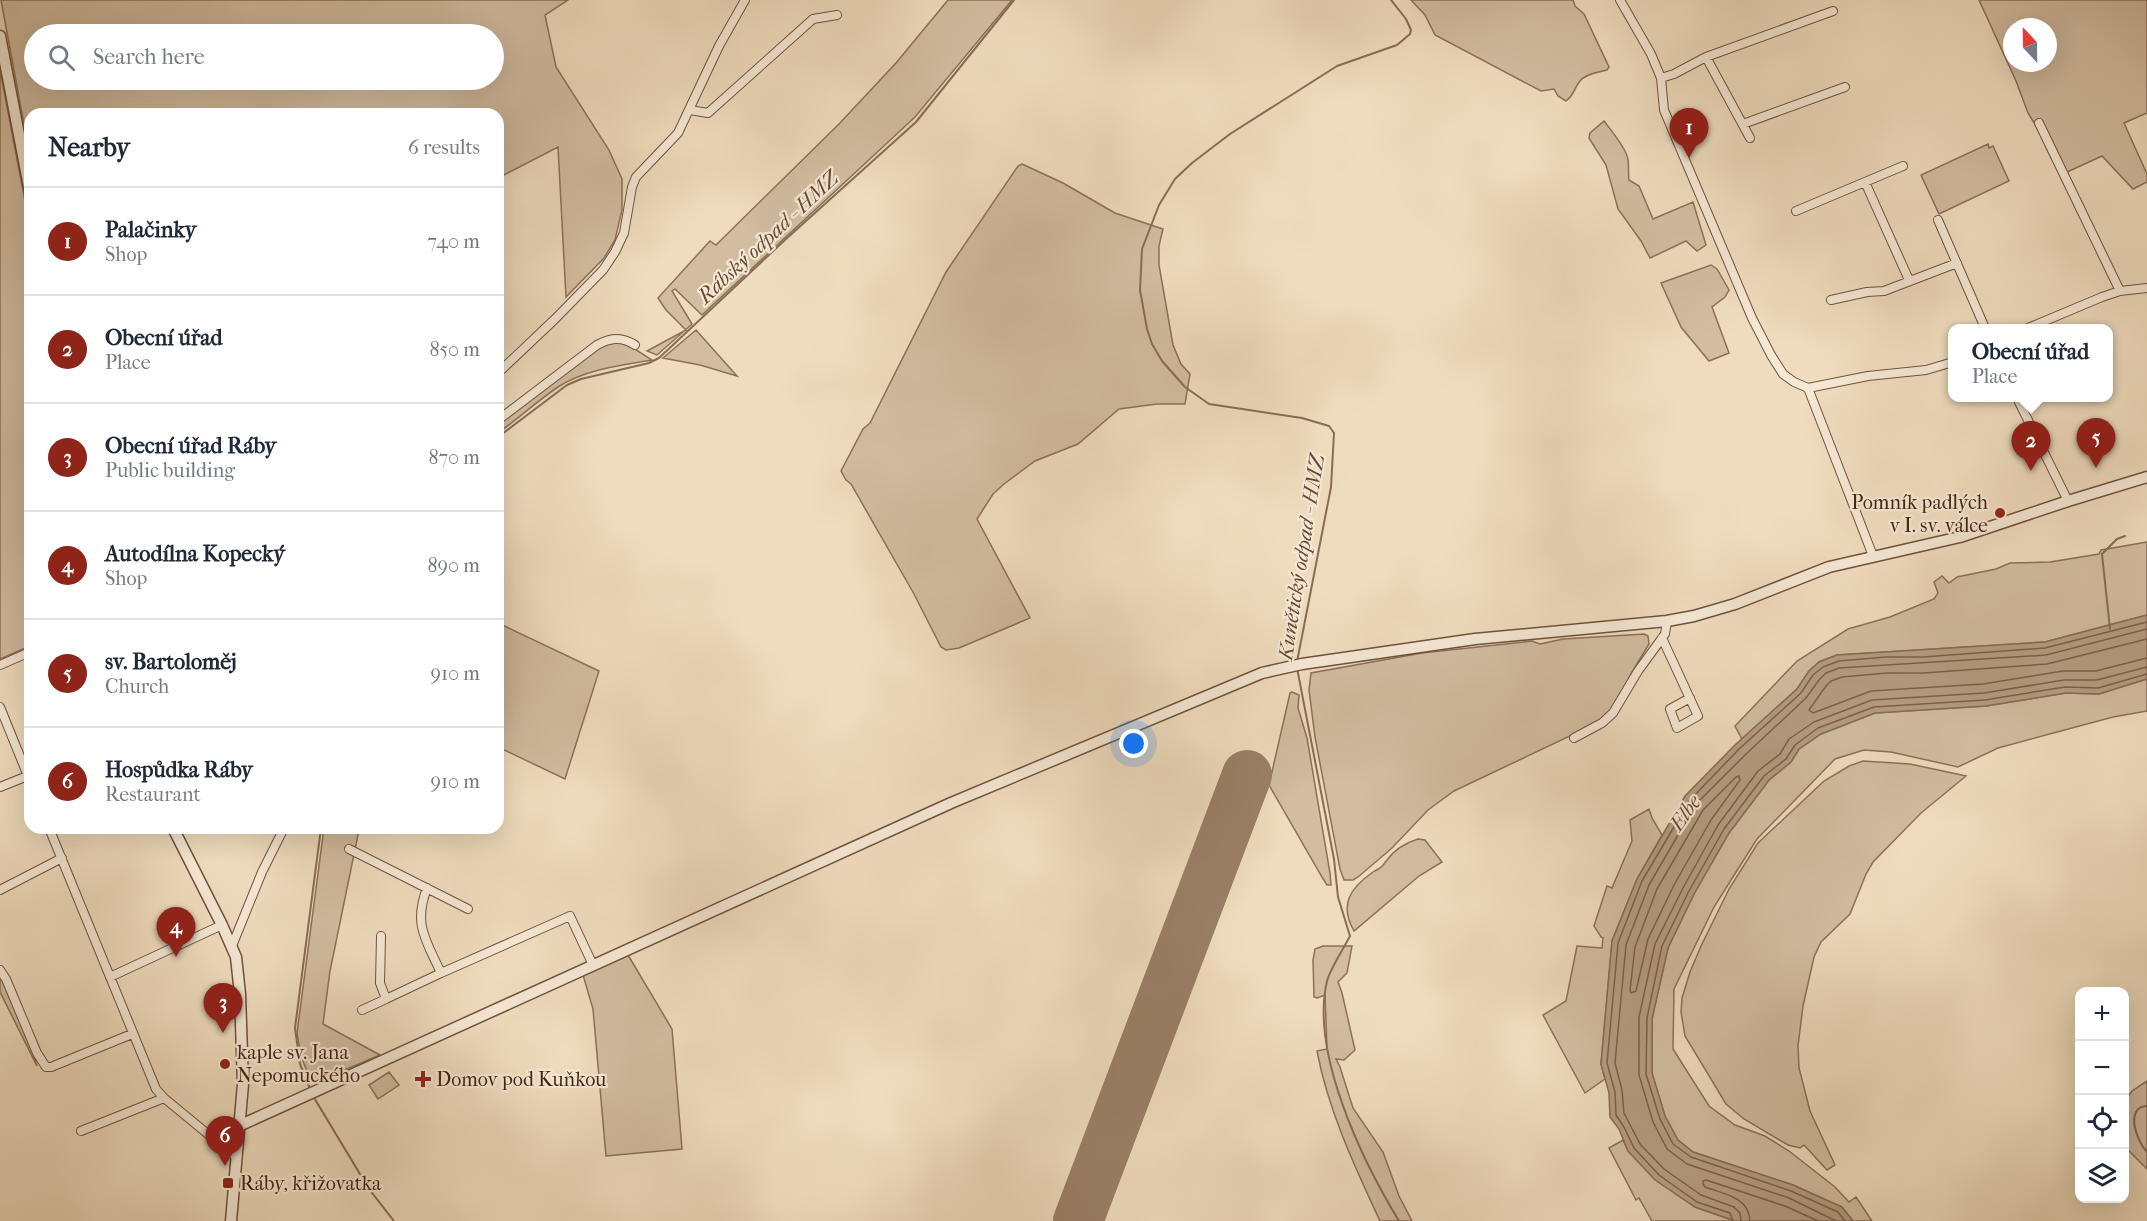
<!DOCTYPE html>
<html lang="en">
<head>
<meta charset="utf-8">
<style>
	body { margin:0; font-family:"IM FELL French Canon",serif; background:#f2f2f3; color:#1f2937 }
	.controls { position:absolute; right:18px; bottom:18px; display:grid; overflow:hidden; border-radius:12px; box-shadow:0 6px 24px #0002 }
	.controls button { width:54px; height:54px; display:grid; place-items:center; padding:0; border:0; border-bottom:2px solid #e0e1e3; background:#fff; color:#1f2937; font:30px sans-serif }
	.compass { position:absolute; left:2003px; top:18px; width:54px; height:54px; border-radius:50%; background:#fff; box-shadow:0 6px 24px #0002; rotate:338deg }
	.you { position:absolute; left:1134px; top:744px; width:21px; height:21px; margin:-15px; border:4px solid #fff; border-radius:50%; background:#1a73e8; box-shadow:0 0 0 9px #1a73e833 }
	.badge { display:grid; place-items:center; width:39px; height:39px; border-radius:50%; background:#8f2418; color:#fff; font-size:20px; font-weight:700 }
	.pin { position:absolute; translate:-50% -50px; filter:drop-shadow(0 2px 3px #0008) }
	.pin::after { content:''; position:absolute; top:32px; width:21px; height:18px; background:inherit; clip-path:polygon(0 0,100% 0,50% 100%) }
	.popup { position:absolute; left:1948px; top:324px; width:165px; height:78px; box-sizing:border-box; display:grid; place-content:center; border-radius:12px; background:#fff; filter:drop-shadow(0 2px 4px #0005); font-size:20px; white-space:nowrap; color:#747a83 }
	.popup b { font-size:22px; color:#1f2937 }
	.popup::after { content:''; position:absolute; left:50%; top:100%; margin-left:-12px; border:12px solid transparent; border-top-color:#fff }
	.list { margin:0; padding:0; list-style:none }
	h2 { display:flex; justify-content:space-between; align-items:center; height:78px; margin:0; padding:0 24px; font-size:26px }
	h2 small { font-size:20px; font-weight:400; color:#747a83 }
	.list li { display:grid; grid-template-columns:39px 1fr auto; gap:18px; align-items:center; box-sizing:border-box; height:108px; padding:0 24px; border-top:2px solid #e0e1e3 }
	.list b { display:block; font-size:22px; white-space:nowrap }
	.list p { margin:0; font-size:20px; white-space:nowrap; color:#747a83 }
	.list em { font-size:20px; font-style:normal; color:#747a83 }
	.icon { flex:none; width:33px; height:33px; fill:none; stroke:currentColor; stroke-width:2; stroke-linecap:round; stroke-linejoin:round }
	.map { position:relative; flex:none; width:2147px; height:1221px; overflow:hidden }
	.search { position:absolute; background:#fff; box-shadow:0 6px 24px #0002; left:24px; top:24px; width:480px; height:66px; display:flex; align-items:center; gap:15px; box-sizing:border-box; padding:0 21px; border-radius:33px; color:#747a83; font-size:22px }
	.panel { position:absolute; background:#fff; box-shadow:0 6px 24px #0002; left:24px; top:108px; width:480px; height:726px; border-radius:18px }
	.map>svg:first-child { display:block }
</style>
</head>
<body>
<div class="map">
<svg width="2147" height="1221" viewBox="0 0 2147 1221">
	<rect width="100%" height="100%" fill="#efdcbe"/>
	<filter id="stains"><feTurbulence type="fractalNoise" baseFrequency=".00333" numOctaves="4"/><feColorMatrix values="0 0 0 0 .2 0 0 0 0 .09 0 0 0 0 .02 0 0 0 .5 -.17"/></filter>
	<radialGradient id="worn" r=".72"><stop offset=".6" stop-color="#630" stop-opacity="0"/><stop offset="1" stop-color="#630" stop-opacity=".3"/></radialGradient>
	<path fill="#d2bda1" stroke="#8c7059" stroke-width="1.5" fill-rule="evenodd" d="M1,0H568L545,15L556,67L609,150L622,179V210L615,240L604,258L566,297L558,147L498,178V114H30V157ZM34,34H494V80H34Z
		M948,0H1012L915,117L702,315L675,289L672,291L692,324L691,325L657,355L647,351L686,330L666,310L658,298L710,241L716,245L839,124L896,63Z
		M1411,0H1573L1575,6L1584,14L1609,67L1607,70C1599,72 1585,74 1580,81C1573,90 1575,94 1566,101L1558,96L1554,89L1541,91L1435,35L1425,15Z
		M1979,0H2147V113L2124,123L2147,174V182L2133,189L2102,156L2065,173L2028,113L2016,81ZM2012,27H2048V63H2012Z
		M0,70L30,227V646L0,659Z
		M1604,121C1611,130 1627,149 1628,160C1629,166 1628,173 1629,180L1639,186L1653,219L1693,202L1706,245L1697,251L1686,241L1650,258L1641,241L1618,209L1606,165L1589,138L1590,133Z
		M1988,144L1989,148L1993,146L2009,181L1939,214L1921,175Z
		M1022,164L1063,183L1115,213L1163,229L1159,246V265L1173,345L1181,364L1190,374L1185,404H1157L1119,409L1078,444L1035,461L1004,484L993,494L977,519L1030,618L959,648L946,650L941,647L914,594L851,484L846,480L841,471L863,429L870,423L946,272L1018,166Z
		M1711,265L1717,269L1729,290L1725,297L1712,307L1729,353L1709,361L1681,327L1661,283Z
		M696,330L737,376L700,365L663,358Z
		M613,342L627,344L652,360C621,365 584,370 558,387C537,401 518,419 498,433V423L589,351Z
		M2147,542V615L2045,642L1837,655L1819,662L1809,671L1797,689L1742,739L1735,726L1797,661L1848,629L1890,617L1934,599L1938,593L1934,582L1942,576L1949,583L1957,577L1996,569L2010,563L2050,562L2099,554L2101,550Z
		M498,623L599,671L565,779L498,747Z
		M1644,634L1648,636L1649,644L1632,672L1616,704L1609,713L1593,725L1454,791L1428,810L1392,848L1358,877L1353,880H1344L1340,869L1315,737L1309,690L1311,673L1422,653L1532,641L1540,644L1563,639Z
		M2147,679V711L2113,717L1998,748L1958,767L1891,752L1864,750L1835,759L1757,839L1731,880L1714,907L1674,989L1673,1049L1709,1106L1735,1125L1765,1136L1789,1151L1835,1187L1849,1202L1856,1197L1872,1221H1853L1842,1207L1793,1185L1693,1152L1678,1140L1665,1116L1652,1073V1019L1668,948L1694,894L1729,833L1769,780L1791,762L1799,749L1821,734L1875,713L1986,706L2066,693L2099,694Z
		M1292,692L1299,695L1298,708L1307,738L1330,873L1331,885H1327L1322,877L1269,785L1290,693Z
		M1863,761L1910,764L1966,776L1921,813L1873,862L1866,874L1850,914L1821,942L1814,957L1803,1006L1798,1046L1799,1068L1810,1111L1835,1165L1827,1170L1804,1145L1800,1148L1788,1145L1744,1119L1726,1104L1685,1036L1681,1012L1682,998L1690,972L1701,946L1729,889L1758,843L1824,781L1849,766Z
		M1649,809L1652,818L1662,835L1637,879L1612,941L1601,1064L1605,1079L1585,1093L1543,1015L1566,1001L1577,946L1602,948L1603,938L1601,937L1594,926L1607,886L1612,888L1632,841L1630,820Z
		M324,828L359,830L330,971L323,1024L380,1055L314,1083C303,1068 300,1052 297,1033Z
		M1418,839L1425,840L1442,862L1419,876L1354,931C1339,905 1350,888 1373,872C1376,870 1379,869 1381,867C1382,867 1386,861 1387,860C1395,849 1405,843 1418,839Z
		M1323,946H1352L1347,973L1338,982L1342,993L1355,1050L1344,1060L1336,1059L1340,1067L1353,1108L1383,1152L1399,1196L1412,1221H1380C1355,1167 1328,1110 1317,1051L1327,1049L1325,995L1317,998L1314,997L1313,960L1315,949Z
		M628,955L672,1029L682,1149L606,1156L593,1009L583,975Z
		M0,974L31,1045L37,1066L0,992Z
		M389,1072L399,1085L378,1099L369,1085Z
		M2147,1081V1169L2125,1147V1101L2132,1091Z
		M1623,1140L1628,1151L1695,1207L1735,1221H1652L1639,1198L1636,1200L1609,1148Z"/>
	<path fill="#b59d83" stroke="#886c55" stroke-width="1.5" d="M2147,615V679L2099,694L2066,693L1986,706L1875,713L1821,734L1799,749L1791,762L1769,780L1729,833L1694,894L1668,948L1652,1019V1073L1665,1116L1678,1140L1693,1152L1793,1185L1842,1207L1853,1221H1735L1695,1207L1655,1180L1628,1151L1619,1129L1610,1117L1609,1093L1601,1064L1612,941L1637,879L1685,796L1735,745L1797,689L1809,671L1819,662L1837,655L2045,642Z"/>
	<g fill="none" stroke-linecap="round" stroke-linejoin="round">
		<path stroke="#7d604a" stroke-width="1.5" d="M2147,639L2047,664L1924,673H1887L1842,677L1831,681L1826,686L1809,710L1813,713L1871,691L1983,684L2063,671H2096L2147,658
			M1739,776L1740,780L1711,820L1674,885L1648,939L1636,991L1631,993L1630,990L1635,947L1657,889L1703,810L1736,777Z
			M1733,1221L1730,1213L1697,1202L1659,1175L1634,1148L1624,1127L1616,1115L1615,1092L1607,1063L1618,943L1642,881L1690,800L1739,749L1801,693L1813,675L1823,667L1839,661L1886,657H1923L2045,648L2147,622
			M1741,1221L1740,1213L1734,1207L1701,1195L1664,1169L1640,1144L1624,1113L1622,1090L1615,1063L1626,945L1649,885L1696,804L1745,755L1806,698L1819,680L1826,673L1839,668L2046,655L2147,629
			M1750,1221C1749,1197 1724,1194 1705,1187L1703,1184V1181L1706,1180L1785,1206L1818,1221
			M1836,1221L1789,1198L1687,1164L1667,1149L1653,1122L1639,1075V1017L1655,944L1683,888L1718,825L1758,771L1780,754L1789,739L1814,722L1872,700L1984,693L2064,680H2097L2147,667
			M1845,1221L1838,1212L1791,1191L1691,1157L1673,1144L1660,1119L1646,1074L1647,1018L1662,946L1689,891L1724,829L1764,776L1786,759L1795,745L1818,728L1874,707L1985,700L2065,687L2098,688L2147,674"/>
		<path stroke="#886c55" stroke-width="2" d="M498,437L567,385L581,379L649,363L659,358L786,239L916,122L1014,0
			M2110,629L2102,554L2117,539L2125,536
			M1297,662L1331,487L1334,433L1329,426L1302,418L1209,404L1185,387L1162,361L1152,344L1147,329L1140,290L1142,249L1159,205L1175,179L1192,163L1230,134L1337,66L1397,45L1410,34L1411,30L1406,19L1391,0
			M1297,668L1334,859L1338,897L1350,936C1344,948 1330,969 1327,981C1310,1053 1362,1160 1399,1221
			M311,1091L300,1064L295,1028L321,828
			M313,1096L369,1189L394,1221
			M2147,1106C2124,1107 2137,1142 2147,1152"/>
		<path stroke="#9a8068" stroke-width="50" d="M1078,1221L1247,775"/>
		<g stroke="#70513c" stroke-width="10">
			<path id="minor" d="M1620,0L1651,54L1661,78L1664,110L1752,318L1771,355L1783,374L1794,382L1808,388L1873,556
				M1706,57L1833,11
				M1661,78L1674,74L1706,57L1750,138
				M690,110L708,113L813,19L837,15
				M2039,123L2120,291
				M1743,124L1845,87
				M1865,182L1909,280
				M1796,211L1903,166
				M1938,220L1985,328
				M1831,300L1867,292L1884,291L1957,263
				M2028,328L2102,297L2120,291L2147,288
				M498,373L555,319L603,270L615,252L624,233L632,187L636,177L678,133L719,46L745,0
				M1808,388L1868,376L1926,370L1953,362
				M2017,398L2068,501
				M498,420L597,345C610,338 621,336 635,345
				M1662,638L1698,716L1677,728L1670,709L1690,698
				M0,665L30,652
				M0,707L30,781
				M1574,738L1602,723L1613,713L1638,671L1665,634L1667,621
				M0,787L30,775
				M49,828L156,1089L164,1098L237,1158
				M349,849L468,909
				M427,888C413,925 426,940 441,973L570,916L593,965
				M0,890L62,858
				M381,936L380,983L386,999L441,973
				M232,946L262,872L284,828
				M0,970L6,979L37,1053L46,1067H51L132,1034
				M110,977L222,925
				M362,1010L386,999
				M81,1131L164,1098"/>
		</g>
		<g stroke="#70513c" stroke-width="13">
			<path id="tertiary" d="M0,36L30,192
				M173,828L222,925L236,957L240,994L243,1084L231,1221
				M241,1125L951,803L1262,673L1302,664L1475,639L1667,621L1694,616L1735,604L1829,567L1960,537L2068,501L2147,477"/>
		</g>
		<use href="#minor" stroke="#f5e8d5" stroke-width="8"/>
		<use href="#tertiary" stroke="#f5e8d5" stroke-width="10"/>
	</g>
	<g fill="#8f2418" stroke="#f5e8d5" stroke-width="2">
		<circle cx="2000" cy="513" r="6"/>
		<circle cx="225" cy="1064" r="6"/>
		<path d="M420 1070h6v6h6v6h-6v6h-6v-6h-6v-6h6z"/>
		<rect x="222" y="1177" width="12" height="12" rx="3"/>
	</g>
	<g text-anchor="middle" stroke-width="4.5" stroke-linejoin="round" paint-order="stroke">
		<g font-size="20" fill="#452311" stroke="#f5e8d5" text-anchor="start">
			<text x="1988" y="509" text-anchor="end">Pomník padlých<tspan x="1988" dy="23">v I. sv. válce</tspan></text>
			<text x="237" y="1059">kaple sv. Jana<tspan x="237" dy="23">Nepomuckého</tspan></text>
			<text x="436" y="1086">Domov pod Kuňkou</text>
			<text x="240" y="1190">Ráby, křižovatka</text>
		</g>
		<g font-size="21" font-style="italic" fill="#674833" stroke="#f5e8d5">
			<text transform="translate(768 237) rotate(-43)" y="7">Rábský odpad - HMZ</text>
			<text transform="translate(1301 557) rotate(-81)" y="7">Kunětický odpad - HMZ</text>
			<text transform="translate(1685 813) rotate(-54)" y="7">Elbe</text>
		</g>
	</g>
	<rect width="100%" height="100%" filter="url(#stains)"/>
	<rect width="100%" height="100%" fill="url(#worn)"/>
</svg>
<div class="controls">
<button>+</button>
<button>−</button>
<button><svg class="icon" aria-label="locate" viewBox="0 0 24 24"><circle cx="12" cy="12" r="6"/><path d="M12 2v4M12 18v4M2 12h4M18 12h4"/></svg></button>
<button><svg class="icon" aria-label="layers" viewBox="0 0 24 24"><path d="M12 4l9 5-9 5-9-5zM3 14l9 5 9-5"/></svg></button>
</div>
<svg class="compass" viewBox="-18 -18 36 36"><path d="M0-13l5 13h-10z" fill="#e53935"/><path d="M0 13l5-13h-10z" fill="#747a83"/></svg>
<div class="you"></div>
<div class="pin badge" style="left:1689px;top:158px">1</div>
<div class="pin badge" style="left:2031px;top:471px">2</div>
<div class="popup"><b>Obecní úřad</b>Place</div>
<div class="pin badge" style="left:223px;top:1033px">3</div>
<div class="pin badge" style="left:176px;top:957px">4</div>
<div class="pin badge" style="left:2096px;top:468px">5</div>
<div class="pin badge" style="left:225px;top:1166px">6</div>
<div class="search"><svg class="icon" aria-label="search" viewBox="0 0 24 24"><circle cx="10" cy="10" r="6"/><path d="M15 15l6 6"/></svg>Search here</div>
<section class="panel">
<h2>Nearby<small>6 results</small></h2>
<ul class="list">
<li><span class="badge">1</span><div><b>Palačinky</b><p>Shop</p></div><em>740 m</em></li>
<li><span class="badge">2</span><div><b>Obecní úřad</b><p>Place</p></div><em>850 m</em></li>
<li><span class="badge">3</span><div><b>Obecní úřad Ráby</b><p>Public building</p></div><em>870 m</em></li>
<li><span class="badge">4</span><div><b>Autodílna Kopecký</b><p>Shop</p></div><em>890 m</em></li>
<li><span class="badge">5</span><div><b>sv. Bartoloměj</b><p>Church</p></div><em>910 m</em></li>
<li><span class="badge">6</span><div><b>Hospůdka Ráby</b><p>Restaurant</p></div><em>910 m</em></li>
</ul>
</section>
</div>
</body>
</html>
